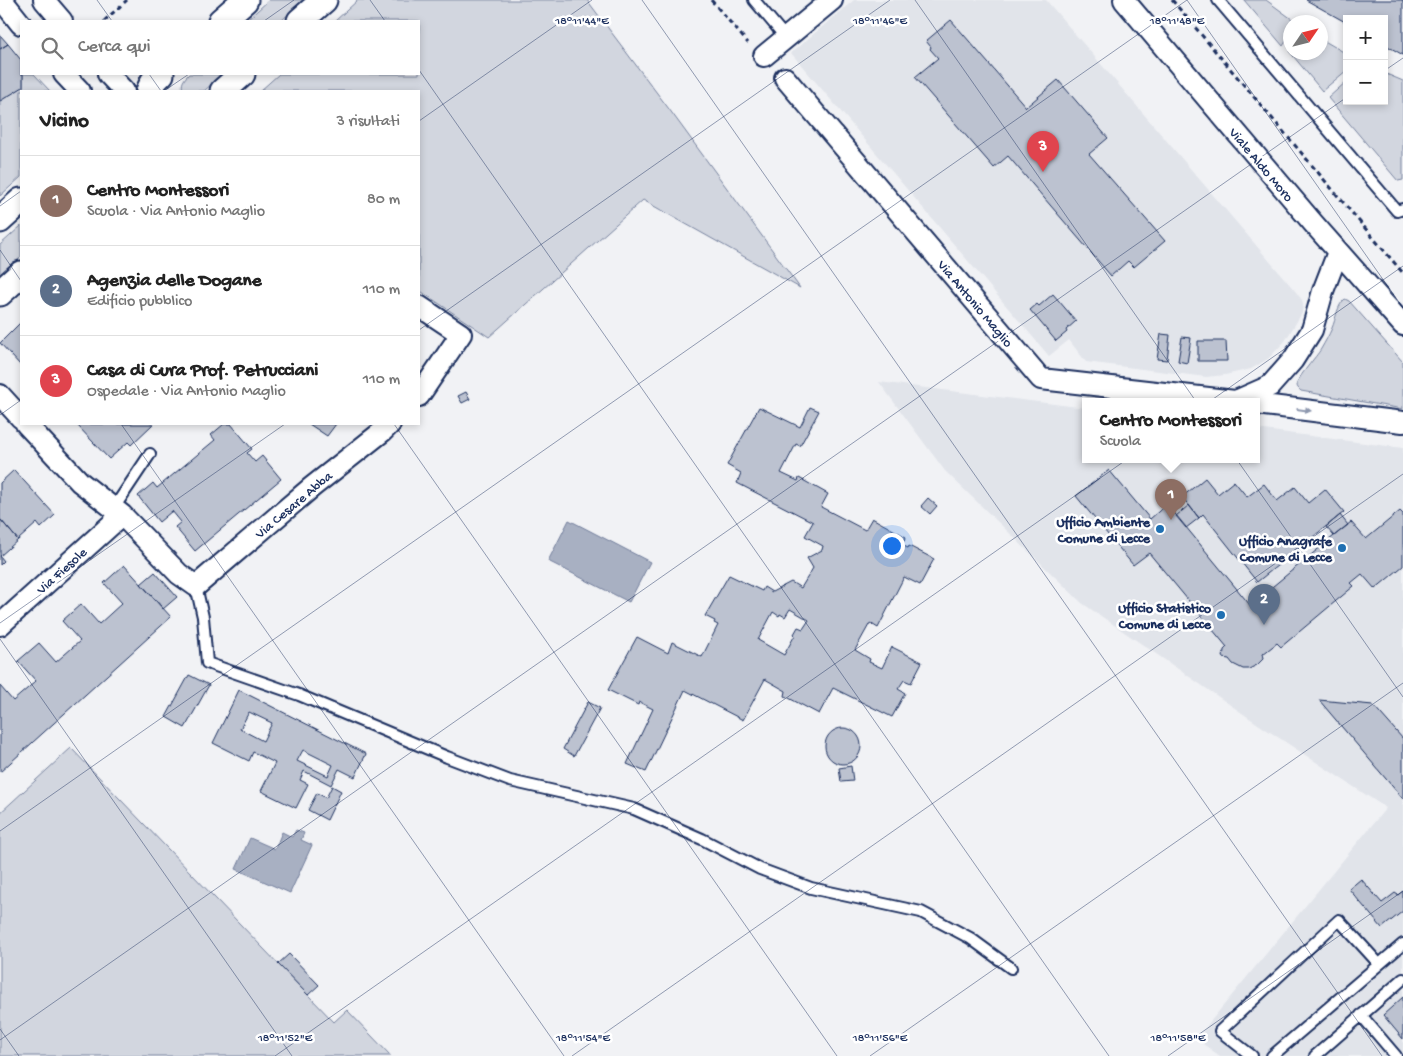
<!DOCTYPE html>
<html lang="it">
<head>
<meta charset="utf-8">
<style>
	body { margin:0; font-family:"Gochi Hand",sans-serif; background:#f2f2f2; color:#222 }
	.controls { position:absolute; right:15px; top:15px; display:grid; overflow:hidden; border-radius:0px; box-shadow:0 2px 8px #0003 }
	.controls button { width:45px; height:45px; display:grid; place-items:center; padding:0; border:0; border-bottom:1px solid #e0e0e0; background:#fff; color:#222; font:25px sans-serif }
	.compass { position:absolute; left:1283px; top:15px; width:45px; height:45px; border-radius:50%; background:#fff; box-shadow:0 2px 8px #0003; rotate:55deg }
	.you { position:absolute; left:891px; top:545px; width:18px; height:18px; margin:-12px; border:4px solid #fff; border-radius:50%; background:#1a73e8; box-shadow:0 0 0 8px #1a73e833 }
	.badge { display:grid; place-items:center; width:32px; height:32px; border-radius:50%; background:#1a73e8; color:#fff; font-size:16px; font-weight:700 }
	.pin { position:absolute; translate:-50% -41px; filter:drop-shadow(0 1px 2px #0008) }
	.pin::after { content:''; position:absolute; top:26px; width:18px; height:15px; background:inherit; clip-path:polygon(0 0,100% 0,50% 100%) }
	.popup { position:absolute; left:1082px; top:398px; width:178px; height:65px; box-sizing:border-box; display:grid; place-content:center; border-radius:0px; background:#fff; filter:drop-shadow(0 1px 4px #0005); font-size:16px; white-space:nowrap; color:#767676 }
	.popup b { font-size:19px; color:#222 }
	.popup::after { content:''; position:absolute; left:50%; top:100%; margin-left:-10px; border:10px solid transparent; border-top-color:#fff }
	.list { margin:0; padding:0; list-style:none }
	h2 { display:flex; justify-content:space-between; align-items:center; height:65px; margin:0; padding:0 20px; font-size:21px }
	h2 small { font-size:16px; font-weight:400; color:#767676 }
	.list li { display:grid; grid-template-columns:32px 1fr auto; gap:15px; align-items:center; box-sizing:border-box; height:90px; padding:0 20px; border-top:1px solid #e0e0e0 }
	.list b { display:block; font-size:19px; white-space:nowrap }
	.list p { margin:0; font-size:16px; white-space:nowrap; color:#767676 }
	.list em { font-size:16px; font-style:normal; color:#767676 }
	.icon { flex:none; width:28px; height:28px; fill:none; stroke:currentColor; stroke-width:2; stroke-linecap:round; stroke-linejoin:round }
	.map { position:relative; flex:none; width:1403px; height:1056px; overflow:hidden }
	.search { position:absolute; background:#fff; box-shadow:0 2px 8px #0003; left:20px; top:20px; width:400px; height:55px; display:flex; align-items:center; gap:12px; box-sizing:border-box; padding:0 18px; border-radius:0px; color:#767676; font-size:19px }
	.panel { position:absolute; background:#fff; box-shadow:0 2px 8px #0003; left:20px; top:90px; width:400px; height:335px; border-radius:0px }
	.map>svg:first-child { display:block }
</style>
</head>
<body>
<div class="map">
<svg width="1403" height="1056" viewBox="0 0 1403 1056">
	<rect width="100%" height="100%" fill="#f1f2f5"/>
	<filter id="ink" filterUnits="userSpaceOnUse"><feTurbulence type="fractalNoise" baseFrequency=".02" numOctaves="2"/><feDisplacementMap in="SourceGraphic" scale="10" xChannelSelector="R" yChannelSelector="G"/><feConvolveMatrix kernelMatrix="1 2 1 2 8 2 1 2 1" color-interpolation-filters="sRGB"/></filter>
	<g filter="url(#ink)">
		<path fill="#e1e4ea" d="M854,0H1046L1296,292L1302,300L1303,305L1302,313L1285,341L1268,359L1251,369L1225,375L1206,377L1086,362L1069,340L1049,356L791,53Z
			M879,382L1086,408V459H1256V429L1403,448V1056H1220L1196,1039L1386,808L1258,724L1082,603L945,471Z"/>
		<path fill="#d2d6df" stroke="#76829e" d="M269,0H304L281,21H246Z
			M358,0H587L669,109L800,288L643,200L489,337L419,290V91H260L279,74H419V21H335Z
			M1244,0H1266L1296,22H1290V35L1283,46Z
			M1321,39L1347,54V70L1322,91L1289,51L1290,50V52H1320Z
			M1384,73L1403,81V180L1398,181L1328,98L1347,81V101H1384Z
			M23,74H34L50,91H21V177L0,196V101L23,87Z
			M189,74H223L204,91H183C181,83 183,80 189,74Z
			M21,226V257L0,277V245Z
			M1345,299L1349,301L1403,362V409L1301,391C1298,388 1297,388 1297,384C1297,378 1317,356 1321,349C1325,342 1329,335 1332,328C1336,319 1337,305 1345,299Z
			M71,748L334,1022L347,1010L391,1056H0V813Z"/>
		<path fill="#a8b0c2" stroke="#707c9a" d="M569,520L650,562L629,602L548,561Z
			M296,830L304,833L301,840L312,845L290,893L236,869L250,838L275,849L282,832L292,837Z"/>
		<path fill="#bcc2d0" stroke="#1b2f5e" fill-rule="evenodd" d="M1306,0H1403V55L1384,44V19H1347V23Z
			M951,20L1026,107L1058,80L1108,138L1089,154L1165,241L1134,267L1128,261L1111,276L1008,156L994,168L915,77L938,58L930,49L931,47L926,41Z
			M0,35L8,44L0,49Z
			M8,44L21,60V74H23V87L0,101V49Z
			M1053,294L1076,321L1066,330L1067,332L1056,341L1030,310L1037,304L1039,306Z
			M21,322V366L0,343Z
			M1161,334L1170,335L1167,360L1157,359Z
			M1182,337L1191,338L1187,363L1178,361Z
			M1198,341H1226L1227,361H1198Z
			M466,392L470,399L462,403L458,396Z
			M759,407L800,427L810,407L819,411L800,446L796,444L781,473L798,481L799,478L828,494L821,507L865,530L872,518L906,537L902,545L908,548L909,546L934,559L920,585L904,577L878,628L870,623L855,650L870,659L869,662L882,668L892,647L922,662L911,683L904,680L898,689L905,693L892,717L833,688L819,714L785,696L786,691L765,679L743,720L685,690L646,772L627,764L653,709L639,702L638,705L608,690L637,637L668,653L672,642L702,657L718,625L714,623L715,621L705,616L729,575L762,591L764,587L772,592L791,582L801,588L813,568L807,558L822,550L823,546L805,536L813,522L737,483L741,473L727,465ZM790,609L809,620L803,629L798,627L794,634L795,635L784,655L758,640L773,612L779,616L780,614L785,617Z
			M78,424H153L131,445L128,442L109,459L77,425Z
			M224,424H231L252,449L247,453L255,462L262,456L281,479L195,551L175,527L181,522L172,511L159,522L138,496L153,483L157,488L215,440L211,435Z
			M309,424H336L327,436Z
			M14,470L55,515L41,528L37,523L18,540L0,519V483Z
			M1109,470L1150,519L1167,504L1250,605L1351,522L1366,539L1400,511L1403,514V566L1375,589L1362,574L1351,583L1354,586L1281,647L1277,643L1263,654L1264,658L1257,665L1249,669H1243L1233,664L1229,659L1223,658L1224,650L1227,647L1149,553L1133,565L1076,496Z
			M1205,478L1218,494L1234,481L1247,497L1264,484L1277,501L1295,487L1308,503L1325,489L1344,512L1257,582L1203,514L1199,518L1182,497Z
			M928,498L937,506L930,514L921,506Z
			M1189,505L1199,518L1186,528L1176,516Z
			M1340,515L1348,525L1334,536L1326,527Z
			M0,519L18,540L0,556L4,561L0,565Z
			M124,565L171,617L0,772V686L13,701L36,681L18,661L39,643L56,662L80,641L62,621L81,604L99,624L122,603L104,583Z
			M155,572L177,597L163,609L141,584Z
			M189,675L209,685L185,728L166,717Z
			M239,690L366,754L355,777L339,769L331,785L304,771L300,780L308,784L296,808L261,791L275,763L253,752L249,761L213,743ZM249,712L272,723L263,741L240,729ZM303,750L333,765L328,776L297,761Z
			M1319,700L1373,705L1403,739V799Z
			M588,702L600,708L574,756L563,749Z
			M825 746a18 18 0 1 1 36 0a18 18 0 1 1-36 0Z
			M851,766L853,781L841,782L839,768Z
			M332,786L341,791L327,820L308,810L317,793L326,798Z
			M1361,879L1382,903L1395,893L1398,895L1403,891V911L1382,928L1349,889Z
			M289,954L319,985L308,995L278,964Z
			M1403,997V1039L1383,1015Z"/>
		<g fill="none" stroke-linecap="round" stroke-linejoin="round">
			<g stroke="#1b2f5e" stroke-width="14">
				<path id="service" d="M754,0L786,38
					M1218,0L1397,211L1403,209
					M114,508L150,454
					M196,586L203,617L207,663L299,695L447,757L510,781L634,809L702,839L760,869L811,888L921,912L970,938L1011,968
					M1361,1015L1396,1056
					M1252,1056L1220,1031L1339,920L1379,964
					M1272,1056L1403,944
					M1315,1056L1403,979"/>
			</g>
			<g stroke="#1b2f5e" stroke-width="24">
				<path id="minor" d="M2,0L21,24
					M44,0L62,21
					M1124,0L1313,223L1403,325
					M764,56L832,0
					M64,74L80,91
					M108,74L124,91
					M785,78L1041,379L1235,401
					M419,306L461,334L419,396
					M0,395L21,418
					M1236,401L1270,386L1293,360L1312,330L1323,291L1338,252
					M1256,404L1403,422
					M26,424L80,482L122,515L179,574L196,586L312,487L383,431L390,424
					M0,625L122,515"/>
			</g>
			<g stroke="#1b2f5e" stroke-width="29">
				<path id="tertiary" d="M221,21L245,0
					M300,21L324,0
					M149,91L153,82L161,74
					M223,91L242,74
					M0,220L21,201
					M0,293L21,274"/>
			</g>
			<path stroke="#1b2f5e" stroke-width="3" stroke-dasharray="5 4" stroke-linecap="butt" d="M711,0L748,43
				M1172,0L1403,273
				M104,21L127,0"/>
			<use href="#service" stroke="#fff" stroke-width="10"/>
			<use href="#minor" stroke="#fff" stroke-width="20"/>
			<use href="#tertiary" stroke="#fff" stroke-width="25"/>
		</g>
		<defs><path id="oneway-solid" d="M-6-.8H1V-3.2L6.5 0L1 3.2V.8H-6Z" transform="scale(1.25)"/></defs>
		<use fill="#8d97ae" href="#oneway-solid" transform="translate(1304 410) rotate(7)"/>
	</g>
	<path fill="none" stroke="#1b2f5e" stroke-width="1" stroke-opacity="0.45" d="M97,0L112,21M370,0L385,21M642,0L1382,1056M915,0L1403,697M1187,0L1403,308M264,21L294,0M419,70L1109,1056M1384,71L1403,58M149,74L161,91M164,91L189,74M419,121L592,0M0,206L21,191M0,250L21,281M419,330L890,0M0,415L21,400M121,424L564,1056M394,424L837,1056M0,623L285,424M0,639L292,1056M0,831L1187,0M0,1029L19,1056M0,1040L1347,97M275,1056L1403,266M572,1056L1403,474M870,1056L1403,683M1168,1056L1403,891"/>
	<g fill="#1f6fb2" stroke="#fff" stroke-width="2">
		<circle cx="1160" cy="529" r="5"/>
		<circle cx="1342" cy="548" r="5"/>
		<circle cx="1221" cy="615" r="5"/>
	</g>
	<g text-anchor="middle" stroke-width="5" stroke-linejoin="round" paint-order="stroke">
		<g font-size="14" fill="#1b2f5e" stroke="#fff">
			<text transform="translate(1262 164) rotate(50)" y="5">Viale Aldo Moro</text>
			<text transform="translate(976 303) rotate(50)" y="5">Via Antonio Maglio</text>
			<text transform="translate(293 504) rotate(-40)" y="5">Via Cesare Abba</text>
			<text transform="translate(61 570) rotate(-42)" y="5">Via Fiesole</text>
		</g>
		<g font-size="14" font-weight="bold" fill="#1b2f5e" stroke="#fff" text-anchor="end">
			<text x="1150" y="526">Ufficio Ambiente<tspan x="1150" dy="16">Comune di Lecce</tspan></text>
			<text x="1332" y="545">Ufficio Anagrafe<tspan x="1332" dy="16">Comune di Lecce</tspan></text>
			<text x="1211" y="612">Ufficio Statistico<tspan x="1211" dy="16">Comune di Lecce</tspan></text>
		</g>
	</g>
	<g font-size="12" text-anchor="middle" fill="#1b2f5e" stroke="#fff" stroke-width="5" stroke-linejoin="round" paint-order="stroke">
		<text x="582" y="24">18°11'44"E</text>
		<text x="880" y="24">18°11'46"E</text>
		<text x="1177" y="24">18°11'48"E</text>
		<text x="285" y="1041">18°11'52"E</text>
		<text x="583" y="1041">18°11'54"E</text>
		<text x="880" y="1041">18°11'56"E</text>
		<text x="1178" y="1041">18°11'58"E</text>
	</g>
</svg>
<div class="controls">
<button>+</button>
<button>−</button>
</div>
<svg class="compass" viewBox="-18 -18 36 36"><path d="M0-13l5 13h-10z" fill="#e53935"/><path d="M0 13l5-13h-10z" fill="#767676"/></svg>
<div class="you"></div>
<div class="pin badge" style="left:1171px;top:520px;background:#8d6e63">1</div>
<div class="popup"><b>Centro Montessori</b>Scuola</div>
<div class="pin badge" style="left:1264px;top:625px;background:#5c6f8a">2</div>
<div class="pin badge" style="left:1043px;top:172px;background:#e0444e">3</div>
<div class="search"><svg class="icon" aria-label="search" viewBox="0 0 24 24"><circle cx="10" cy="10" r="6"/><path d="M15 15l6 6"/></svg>Cerca qui</div>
<section class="panel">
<h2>Vicino<small>3 risultati</small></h2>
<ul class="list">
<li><span class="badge" style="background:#8d6e63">1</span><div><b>Centro Montessori</b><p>Scuola · Via Antonio Maglio</p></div><em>80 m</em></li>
<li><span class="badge" style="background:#5c6f8a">2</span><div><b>Agenzia delle Dogane</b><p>Edificio pubblico</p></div><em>110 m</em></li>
<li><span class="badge" style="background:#e0444e">3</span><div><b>Casa di Cura Prof. Petrucciani</b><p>Ospedale · Via Antonio Maglio</p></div><em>110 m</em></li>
</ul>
</section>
</div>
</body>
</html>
